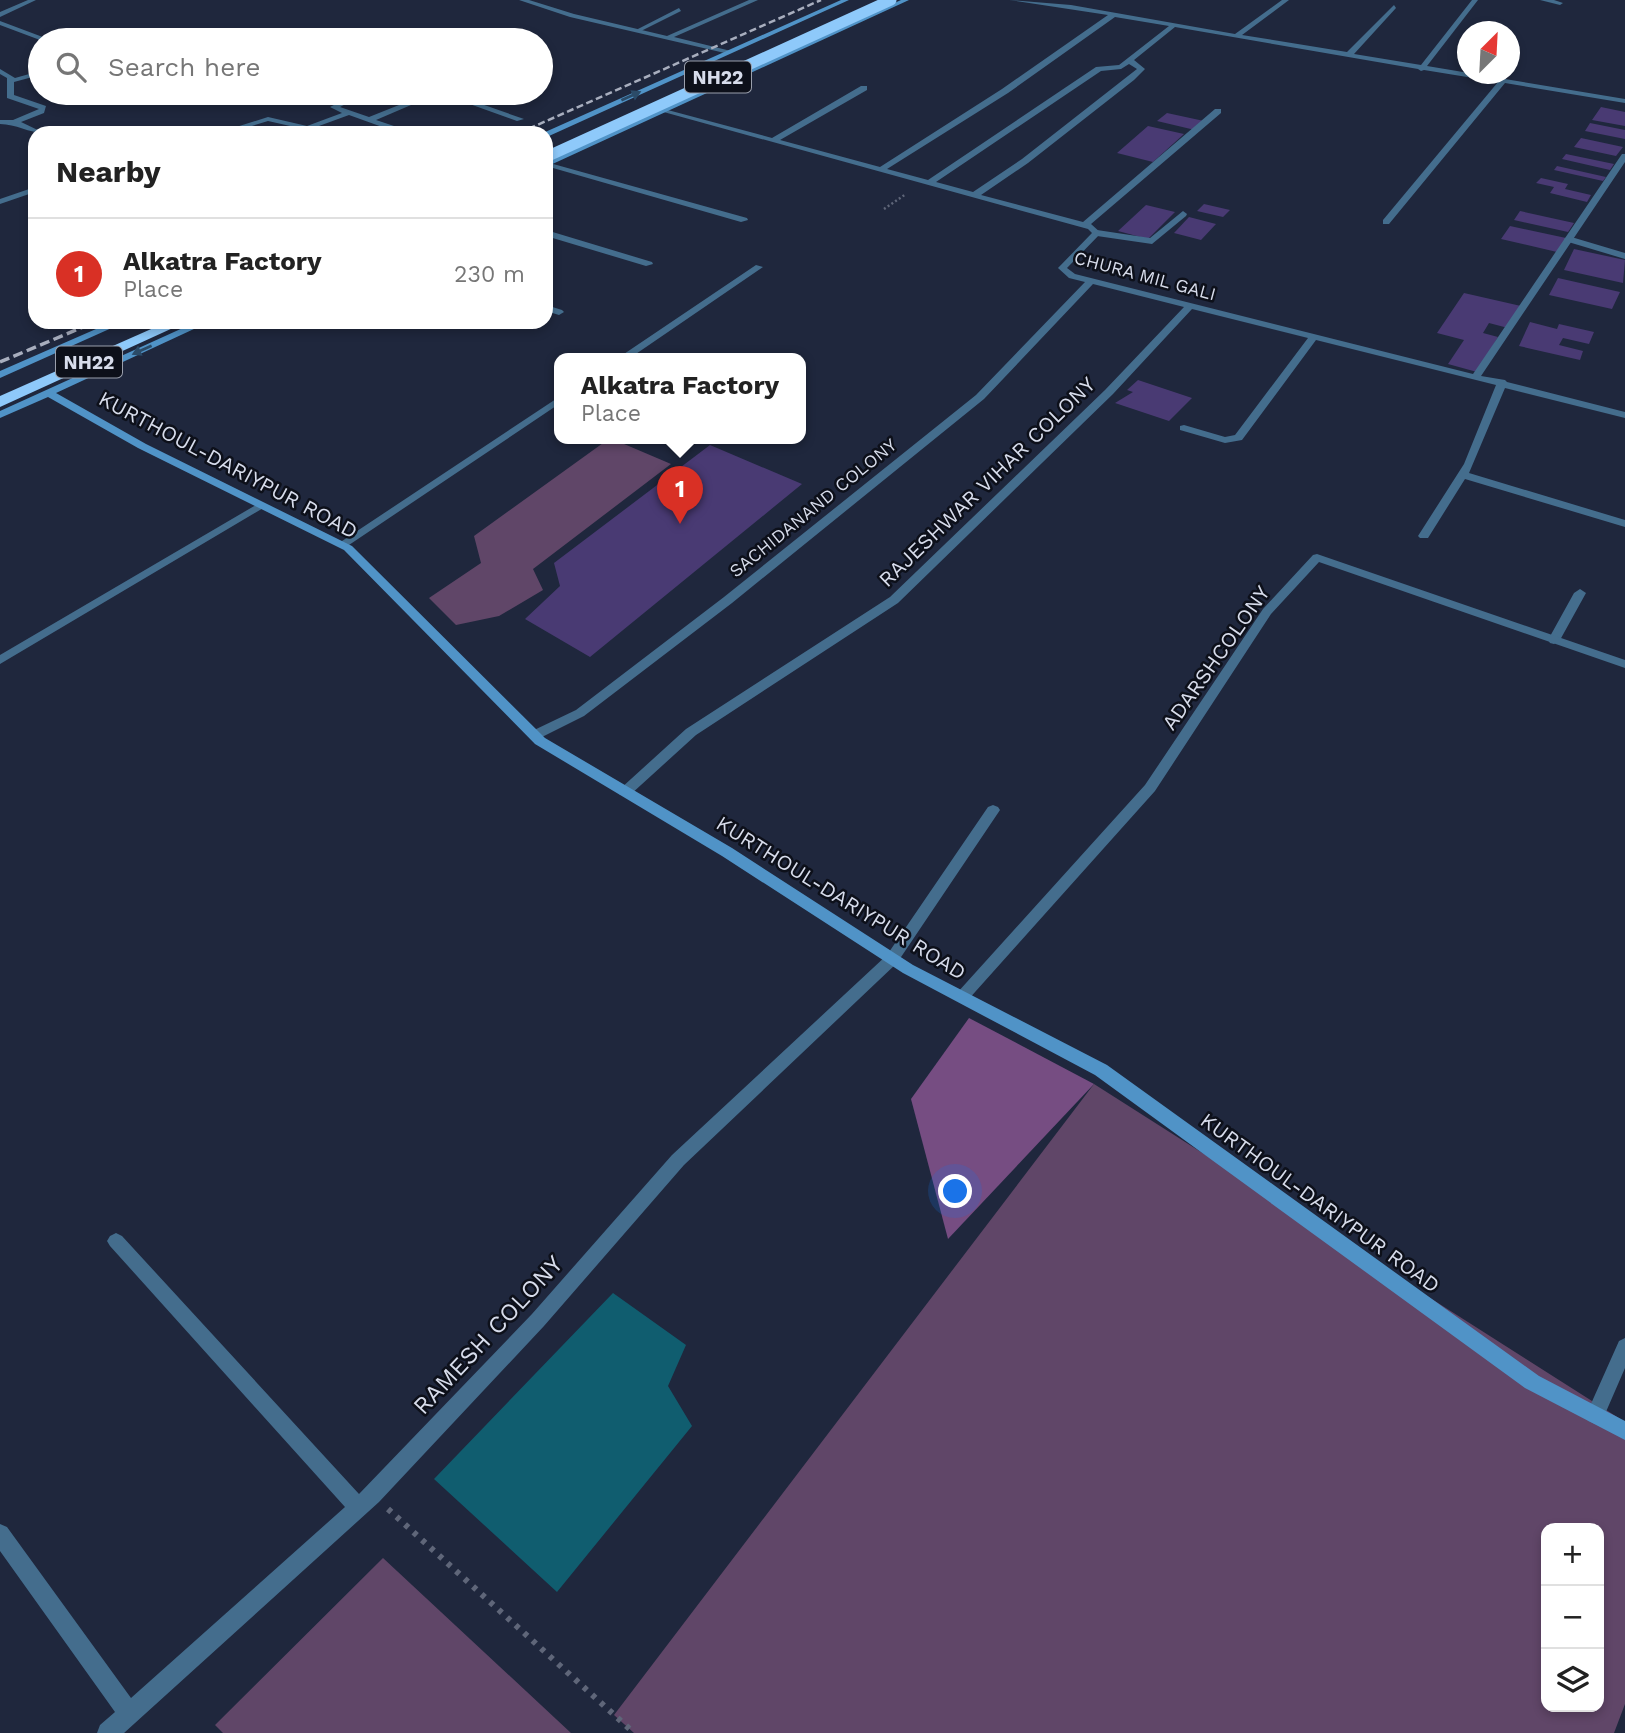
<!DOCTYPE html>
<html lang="en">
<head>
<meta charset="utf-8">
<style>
	body { margin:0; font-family:"Work Sans",sans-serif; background:#f2f2f2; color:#222 }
	.controls { position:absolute; right:21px; bottom:21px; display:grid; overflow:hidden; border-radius:14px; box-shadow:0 4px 10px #0003 }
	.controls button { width:63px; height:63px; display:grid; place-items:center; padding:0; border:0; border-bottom:2px solid #e0e0e0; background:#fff; color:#222; font:35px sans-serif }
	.compass { position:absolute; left:1457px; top:21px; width:63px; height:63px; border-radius:50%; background:#fff; box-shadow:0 4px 10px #0003; rotate:24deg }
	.you { position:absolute; left:956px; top:1192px; width:24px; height:24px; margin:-18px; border:5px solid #fff; border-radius:50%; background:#1a73e8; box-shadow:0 0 0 10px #1a73e833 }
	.badge { display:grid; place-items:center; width:46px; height:46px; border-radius:50%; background:#d93025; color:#fff; font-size:23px; font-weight:700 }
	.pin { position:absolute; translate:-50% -58px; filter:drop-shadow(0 2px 4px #0008) }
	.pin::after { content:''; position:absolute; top:37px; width:24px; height:21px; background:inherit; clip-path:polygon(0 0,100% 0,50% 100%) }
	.popup { position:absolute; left:554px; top:353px; width:252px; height:91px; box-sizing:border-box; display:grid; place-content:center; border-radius:14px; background:#fff; filter:drop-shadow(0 2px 5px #0005); font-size:23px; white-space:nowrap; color:#767676 }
	.popup b { font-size:26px; color:#222 }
	.popup::after { content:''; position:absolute; left:50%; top:100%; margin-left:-14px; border:14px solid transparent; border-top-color:#fff }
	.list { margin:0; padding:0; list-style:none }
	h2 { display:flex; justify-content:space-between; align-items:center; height:91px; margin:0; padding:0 28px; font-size:30px }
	h2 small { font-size:23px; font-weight:400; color:#767676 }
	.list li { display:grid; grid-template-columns:46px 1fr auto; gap:21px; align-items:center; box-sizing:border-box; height:112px; padding:0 28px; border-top:2px solid #e0e0e0 }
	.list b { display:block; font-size:26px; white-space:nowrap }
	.list p { margin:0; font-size:23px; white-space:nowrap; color:#767676 }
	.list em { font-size:23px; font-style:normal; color:#767676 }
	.icon { flex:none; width:38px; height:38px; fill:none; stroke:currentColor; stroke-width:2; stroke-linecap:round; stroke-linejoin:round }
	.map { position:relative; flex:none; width:1625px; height:1733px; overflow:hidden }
	.search { position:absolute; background:#fff; box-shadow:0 4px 10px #0003; left:28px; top:28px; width:525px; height:77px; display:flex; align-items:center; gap:18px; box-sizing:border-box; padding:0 24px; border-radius:38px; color:#767676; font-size:26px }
	.panel { position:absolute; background:#fff; box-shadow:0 4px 10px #0003; left:28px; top:126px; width:525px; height:203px; border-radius:21px }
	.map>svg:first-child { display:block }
</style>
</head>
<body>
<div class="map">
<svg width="1625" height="1733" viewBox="0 0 1625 1733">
	<rect width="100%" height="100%" fill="#1f273d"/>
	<path fill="#604668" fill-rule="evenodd" d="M610,438L671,464L533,569L543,590L499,616L456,625L429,598L481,563L474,536Z
		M1094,1084L1625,1422V1704L1614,1733H634L614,1715ZM1546,1528H1599V1707H1546Z
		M383,1558L571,1733H223L215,1725Z"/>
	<path fill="#764d82" d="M969,1018L1094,1084L948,1239L911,1099Z"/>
	<path fill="#105d6f" d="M613,1293L686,1345L668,1386L692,1426L557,1592L434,1479Z"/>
	<path fill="#493a73" d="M1601,107L1625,112V126L1592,120Z
		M1167,113L1204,121L1195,130L1157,121Z
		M1590,123L1625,130V139L1585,131Z
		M1148,126L1184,134L1153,162L1117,153Z
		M1581,138L1623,147L1616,156L1574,147Z
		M1566,154L1614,164L1610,170L1562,159Z
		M1557,166L1606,177L1603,181L1554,170Z
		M1541,178L1568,184L1565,189L1591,195L1587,202L1550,193L1554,187L1536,183Z
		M1204,204L1230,210L1223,217L1197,211Z
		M1146,205L1175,212L1148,239L1118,231Z
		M1520,211L1574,223L1568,232L1514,220Z
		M1189,217L1216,224L1201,240L1174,233Z
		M1510,226L1566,238L1557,252L1501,239Z
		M1574,249L1625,260L1623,283L1564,270Z
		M1558,278L1620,292L1612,309L1549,295Z
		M1464,293L1521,306L1508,328L1489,323L1483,333L1498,337L1477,372L1448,364L1464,340L1437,333Z
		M1530,322L1557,329L1559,324L1594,332L1589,344L1563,338L1559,345L1583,351L1580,360L1519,346Z
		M1138,380L1192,398L1169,421L1115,403L1133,392L1127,390Z
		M710,445L802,484L590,657L525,619L560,586L554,563Z"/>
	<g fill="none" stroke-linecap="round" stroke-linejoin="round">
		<path stroke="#5f6679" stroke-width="2.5" stroke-dasharray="2 2.5" stroke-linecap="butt" d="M884,209L906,194"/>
		<path stroke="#5f6679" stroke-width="6" stroke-dasharray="4.5 7" stroke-linecap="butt" d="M388,1509L634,1733"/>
		<path fill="#446d8d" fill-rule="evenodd" d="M679,8L681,11L641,31L636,30Z
			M546,162L747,218L748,220L741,222L546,166Z
			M1183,211L1187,214L1186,216L1152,244L1097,236L1093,233L1097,230L1150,238Z
			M546,230L652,262L653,264L646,266L546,236Z
			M1568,236L1625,253V259L1565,241L1564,239Z
			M546,305L562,310L564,312L559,315L546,311Z
			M1580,589L1586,593L1560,640L1554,644L1550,643L1548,640L1574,593Z
			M993,805L998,807L1000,810L998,813L897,963H887L885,959L887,955L988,807Z
			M1625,1338V1368L1602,1421L1595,1424L1588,1421L1586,1415L1619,1341Z"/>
		<path fill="#446d8d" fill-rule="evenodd" d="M28,0H36L0,17V12Z
			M519,0H529L574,14L667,36L749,0H758L674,37L731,51L729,54L570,17Z
			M1009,0L1071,5L1235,34L1282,0H1289L1242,35L1347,52L1394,5L1396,8L1354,54L1421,65L1472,0H1478L1427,66L1625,99V103L1505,83L1389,224H1383V220L1498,82L1424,70L1421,71L1418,69L1175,27L1134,60L1145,69L1134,80L1028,163L981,195L1083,222L1215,109H1221V113L1091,224L1101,233L1067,268L1075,274L1473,374L1622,154H1625V162L1481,376L1505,380L1507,382L1625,412V418L1505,388L1469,473L1625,520V527L1465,479L1428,538H1420L1418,536L1464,464L1496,385L1316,340L1242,440L1225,443L1180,430V426L1184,425L1225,437L1235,435L1308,338L1192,309L1113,394L898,603L696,735L630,795H620L618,792L620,789L686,729L890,597L1105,390L1184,307L1093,284L984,399L732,603L584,716L540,738H530L529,735L530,732L576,710L724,597L976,395L1085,282L1069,278L1058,268L1092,233L1088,229L660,111L664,109L772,138L861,86H867V90L780,140L880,167L1002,89L1108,15ZM1115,17L1169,26L1119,65L1096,67L928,180L887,169L1008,93ZM1129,64L1137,69L1128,76L1022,159L973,192L936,182L1101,71L1121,69Z
			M1540,0H1554L1563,3L1560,5Z
			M0,21L48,39L49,40H40L0,25Z
			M0,69L15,78L40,71V75L14,82V95L46,106L44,113L21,122L44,133C29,133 16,124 0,124V120H13L39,109L7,98V78L0,74Z
			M357,93H366L340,107L369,117L429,93H439L376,120L406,130V133H399L349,115L308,130L268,121L229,133H217L268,117L307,126L342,113L330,107Z
			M439,93H450L524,119L517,121Z
			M35,187V192L0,204V199Z
			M756,265L763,267L630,358H618Z
			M559,397V404L346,547L342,548L336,545Z
			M261,502L266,505L265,507L0,664V655Z
			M1317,554L1625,660V668L1319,562L1271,614L1155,791L967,1001H957L954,997L957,993L1145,785L1263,609L1313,555Z
			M892,953L897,955L899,959L897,963L684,1165L544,1326L379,1502L124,1733H97L100,1725L115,1712L0,1551V1524L7,1527L131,1698L345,1507L110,1246L107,1241L110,1236L116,1233L122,1236L359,1494L532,1314L672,1155L887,955Z"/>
		<path fill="#5093c7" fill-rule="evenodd" d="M841,0H849L549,136L543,133Z
			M901,0H909L546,167V162Z
			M112,322H125L0,378V371Z
			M196,322H209L56,393L146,444L352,546L545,738L732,848L913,965L1107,1065L1539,1376L1625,1421V1440L1525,1388L1095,1075L903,973L722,856L535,744L344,550L138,448L48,397L0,418V411Z"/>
		<path fill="#8ec9fa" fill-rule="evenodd" d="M167,322H186L0,407V396Z"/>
		<path stroke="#a8aebe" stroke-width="2.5" stroke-dasharray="7 3.5" stroke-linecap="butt" d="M519,133L821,0"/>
		<path stroke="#a8aebe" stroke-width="3.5" stroke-dasharray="10 4.5" stroke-linecap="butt" d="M0,362L95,322"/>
		<path stroke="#8ec9fa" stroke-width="11" d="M546,157L891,0"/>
	</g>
	<defs><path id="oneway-solid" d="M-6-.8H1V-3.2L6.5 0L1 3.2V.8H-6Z" transform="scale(1.75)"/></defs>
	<g fill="#2b4b68">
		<use href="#oneway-solid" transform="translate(631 96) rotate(-24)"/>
		<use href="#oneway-solid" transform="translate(142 350) rotate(156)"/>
	</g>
	<g text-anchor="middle" stroke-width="5" stroke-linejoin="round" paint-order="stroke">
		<g font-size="18" fill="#d7dceb" stroke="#0d101a">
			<text transform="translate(1145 276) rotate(15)" y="6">CHURA MIL GALI</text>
			<text transform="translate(813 508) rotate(-39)" y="6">SACHIDANAND COLONY</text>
		</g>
		<g fill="#0d101a" stroke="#9a9fac" stroke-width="2">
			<rect x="685" y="61.5" width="66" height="31" rx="5"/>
			<rect x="56" y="346.5" width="66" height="31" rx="5"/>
		</g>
		<g font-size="19" font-weight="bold" fill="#d7dceb">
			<text x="718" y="84">NH22</text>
			<text x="89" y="369">NH22</text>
		</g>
		<g font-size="21" fill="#d7dceb" stroke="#0d101a">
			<text transform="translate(228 465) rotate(28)" y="7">KURTHOUL-DARIYPUR ROAD</text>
			<text transform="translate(987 482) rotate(-44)" y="7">RAJESHWAR VIHAR COLONY</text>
			<text transform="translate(1216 658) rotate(-55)" y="7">ADARSHCOLONY</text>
			<text transform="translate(841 898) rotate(32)" y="7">KURTHOUL-DARIYPUR ROAD</text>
			<text transform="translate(1320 1203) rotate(36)" y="7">KURTHOUL-DARIYPUR ROAD</text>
		</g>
		<g font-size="24" fill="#d7dceb" stroke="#0d101a">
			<text transform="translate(488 1335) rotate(-47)" y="8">RAMESH COLONY</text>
		</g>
	</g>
</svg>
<div class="controls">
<button>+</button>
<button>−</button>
<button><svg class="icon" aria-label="layers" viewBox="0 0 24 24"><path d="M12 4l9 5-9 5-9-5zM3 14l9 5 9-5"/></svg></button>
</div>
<svg class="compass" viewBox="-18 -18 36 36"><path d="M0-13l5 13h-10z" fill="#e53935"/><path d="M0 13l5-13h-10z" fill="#767676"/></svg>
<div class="you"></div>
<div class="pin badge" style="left:680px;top:524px">1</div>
<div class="popup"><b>Alkatra Factory</b>Place</div>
<div class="search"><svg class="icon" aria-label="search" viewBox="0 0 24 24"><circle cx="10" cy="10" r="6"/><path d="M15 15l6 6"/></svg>Search here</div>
<section class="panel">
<h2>Nearby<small></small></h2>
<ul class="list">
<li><span class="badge">1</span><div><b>Alkatra Factory</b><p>Place</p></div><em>230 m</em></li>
</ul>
</section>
</div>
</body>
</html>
